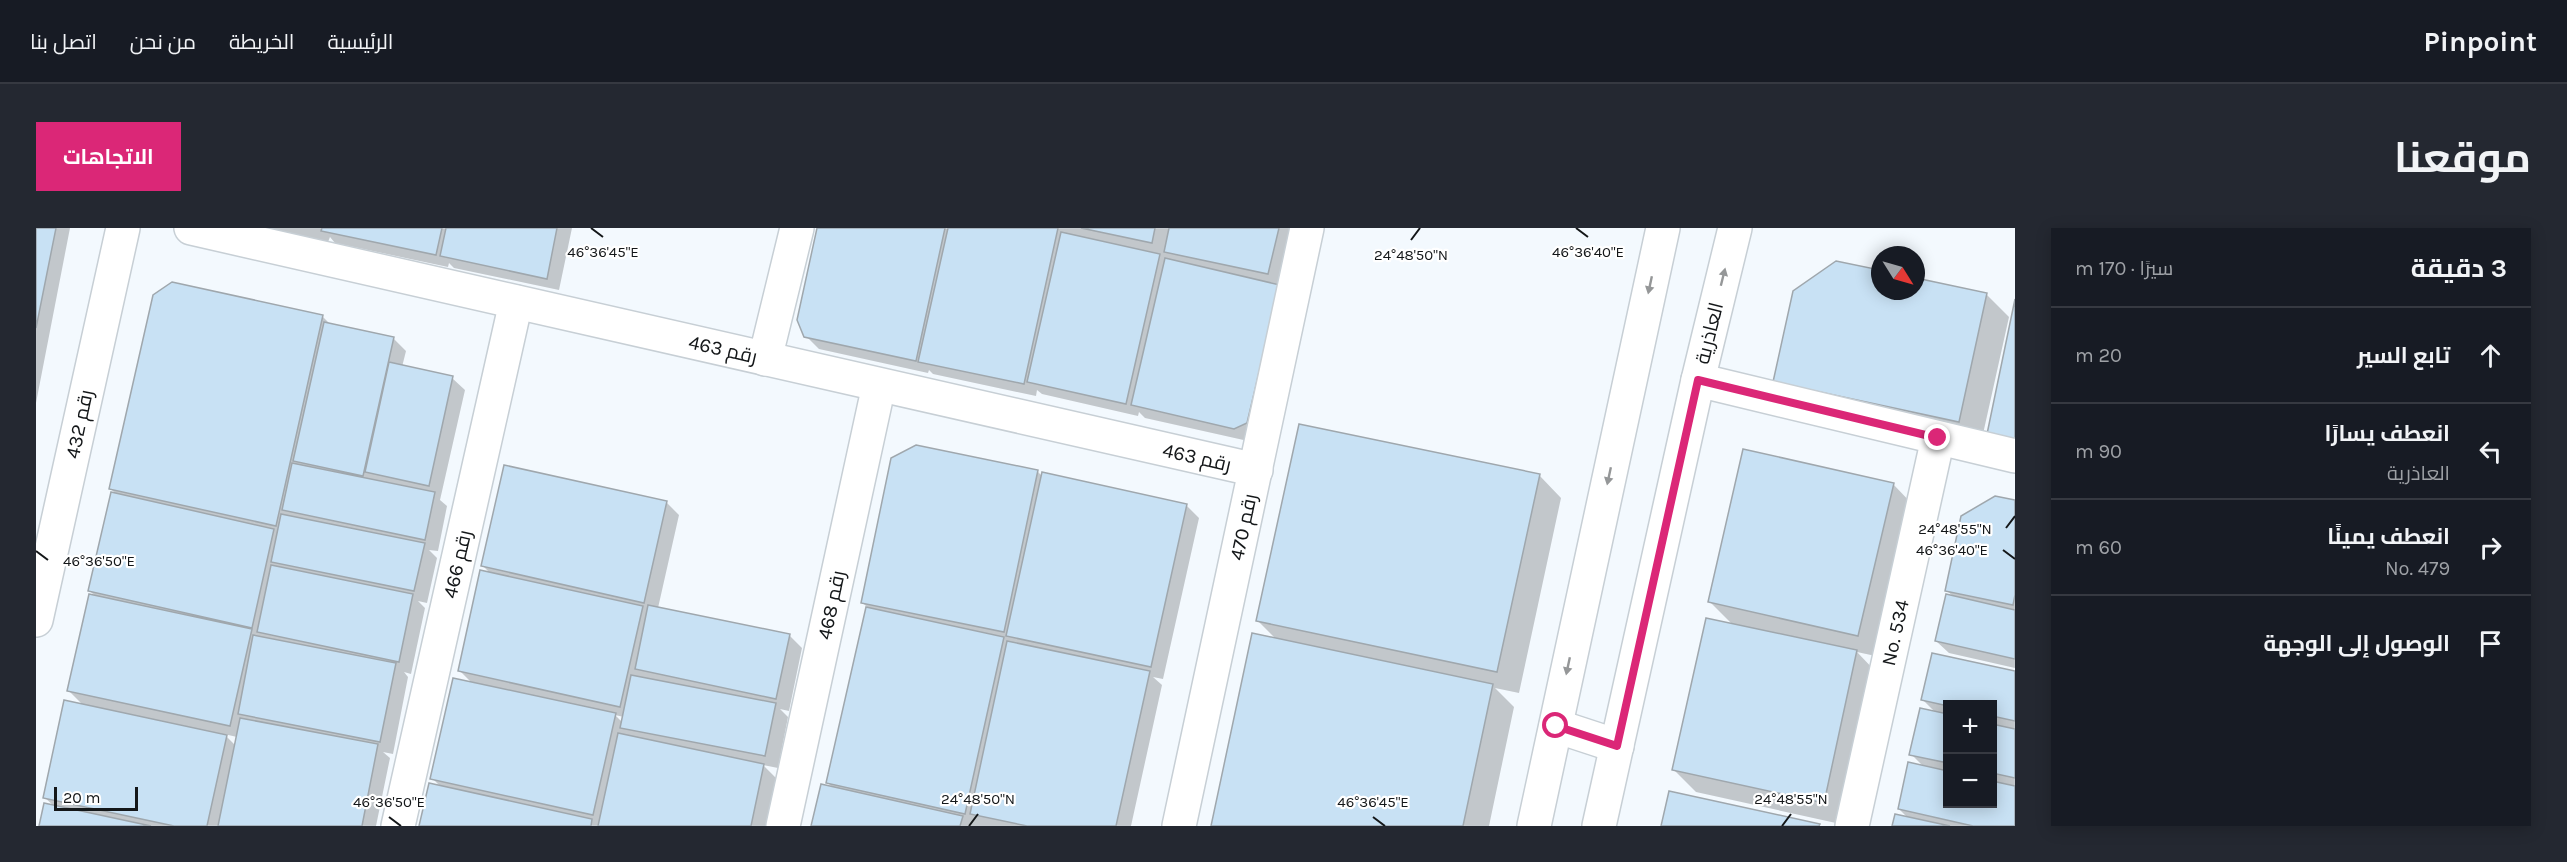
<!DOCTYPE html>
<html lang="ar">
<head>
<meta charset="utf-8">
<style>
	body { margin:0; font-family:Karla,Cairo,sans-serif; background:#242831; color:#f1f3f6; direction:rtl }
	.controls { position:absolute; right:18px; bottom:18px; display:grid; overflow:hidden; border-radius:0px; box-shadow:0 3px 15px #0003 }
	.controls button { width:54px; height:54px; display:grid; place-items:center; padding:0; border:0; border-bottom:2px solid #363941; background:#171b24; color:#f1f3f6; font:30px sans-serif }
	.compass { position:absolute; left:1835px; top:18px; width:54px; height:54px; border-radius:50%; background:#171b24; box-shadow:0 3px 15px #0003; rotate:127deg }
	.scale { position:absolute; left:18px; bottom:15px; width:84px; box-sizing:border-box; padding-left:6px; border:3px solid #141719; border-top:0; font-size:16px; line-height:21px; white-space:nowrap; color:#141719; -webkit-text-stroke:4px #fff; paint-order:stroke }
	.stop { position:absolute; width:18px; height:18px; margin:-14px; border:4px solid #db2777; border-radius:50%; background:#fff }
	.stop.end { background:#db2777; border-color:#fff; box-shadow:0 2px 6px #0008 }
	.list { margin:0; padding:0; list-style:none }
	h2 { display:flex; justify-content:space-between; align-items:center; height:78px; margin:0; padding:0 24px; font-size:26px }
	h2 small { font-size:20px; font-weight:400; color:#9ea1a6 }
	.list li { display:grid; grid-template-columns:39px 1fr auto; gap:18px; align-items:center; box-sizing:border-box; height:96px; padding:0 24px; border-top:2px solid #363941 }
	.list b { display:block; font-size:22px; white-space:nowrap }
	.list p { margin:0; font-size:20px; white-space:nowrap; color:#9ea1a6 }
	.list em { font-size:20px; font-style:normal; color:#9ea1a6 }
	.icon { flex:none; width:33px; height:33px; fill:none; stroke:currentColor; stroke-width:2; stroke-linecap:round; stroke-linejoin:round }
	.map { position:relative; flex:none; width:1979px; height:598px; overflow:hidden; direction:ltr; border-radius:0px }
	header { display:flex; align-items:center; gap:36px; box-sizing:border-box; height:84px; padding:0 30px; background:#171b24; border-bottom:2px solid #363941 }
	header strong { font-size:28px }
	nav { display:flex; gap:33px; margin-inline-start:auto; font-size:21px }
	.intro { display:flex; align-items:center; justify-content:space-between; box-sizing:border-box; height:144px; padding:0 36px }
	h1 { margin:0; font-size:42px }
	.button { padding:15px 27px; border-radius:0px; background:#db2777; color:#fff; font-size:21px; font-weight:700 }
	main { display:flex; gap:36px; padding:0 36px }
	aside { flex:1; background:#171b24; border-radius:0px; box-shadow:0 3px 15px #0003 }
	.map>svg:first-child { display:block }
</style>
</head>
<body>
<header>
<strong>Pinpoint</strong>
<nav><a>الرئيسية</a><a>الخريطة</a><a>من نحن</a><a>اتصل بنا</a></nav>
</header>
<div class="intro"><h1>موقعنا</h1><a class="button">الاتجاهات</a></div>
<main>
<aside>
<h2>3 دقيقة<small>سيرًا · 170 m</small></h2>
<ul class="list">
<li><svg class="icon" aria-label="ahead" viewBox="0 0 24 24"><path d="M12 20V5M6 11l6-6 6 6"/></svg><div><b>تابع السير</b></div><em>20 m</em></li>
<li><svg class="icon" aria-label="left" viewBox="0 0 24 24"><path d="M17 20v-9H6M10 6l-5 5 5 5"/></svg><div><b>انعطف يسارًا</b><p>العاذرية</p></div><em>90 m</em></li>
<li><svg class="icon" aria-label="right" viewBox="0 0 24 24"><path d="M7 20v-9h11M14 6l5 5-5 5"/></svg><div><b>انعطف يمينًا</b><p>No. 479</p></div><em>60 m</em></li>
<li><svg class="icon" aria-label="arrive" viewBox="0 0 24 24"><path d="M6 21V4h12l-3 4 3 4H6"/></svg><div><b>الوصول إلى الوجهة</b></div></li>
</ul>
</aside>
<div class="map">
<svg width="1979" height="598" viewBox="0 0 1979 598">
	<rect width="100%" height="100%" fill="#f3f9fe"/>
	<path fill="#0003" fill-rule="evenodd" d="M0,0H34L0,175Z
		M228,0H536L523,62L418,40L413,35L412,39L299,15L294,9L292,14Z
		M782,0H1269L1212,213L1109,190L1103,184L1102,188L1006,166L1001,162L1000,168L897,146L893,142L892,145L783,121L770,108Z
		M1844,44V63H1880V51L1951,67L1973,89L1945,215L1761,175Z
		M287,89L295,97L357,110L370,123L366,139L416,150L429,162L404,272L411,278L402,323L393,322L401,330L391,375L382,373L389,380L375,446L368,444L372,449L357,526L347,524L354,530L340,598H4L18,578L8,569L48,478L33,463L60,369L54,363L81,267L75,261ZM188,506L201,509L200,518Z
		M1002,244L1006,248L1150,277L1163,290L1127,451L1117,449L1126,457L1095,598H777L798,561L792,555L832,380L827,375Z
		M1503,247L1525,270L1483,465L1459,460L1478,479L1453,598H1177L1241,412L1222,393Z
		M1857,256L1879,279L1844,429L1821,424L1842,446L1809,597L1660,564L1638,542L1697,397L1673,373Z
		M630,274L643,287L622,380L754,408L766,420L753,483L744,481L752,489L742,540L727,537L740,550L730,598H385L405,559L396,550L436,455L423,442L455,346L447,338ZM579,487L588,489L587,495Z
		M1979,274V440L1913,425L1900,413L1918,369L1911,363Z
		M1979,445V598H1857L1873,591L1863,581L1888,539L1875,526L1900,485L1886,471ZM1912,476H1956V576H1912Z"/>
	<path fill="#c8e1f4" stroke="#9fa7ad" stroke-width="1.5" d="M0,0H20L0,100Z
		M286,0H406L400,27L285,3Z
		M410,0H521L511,51L404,28Z
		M781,0H909L880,133L768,109L761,92Z
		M912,0H1022L988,156L882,134Z
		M1045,0H1119L1116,15Z
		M1133,0H1243L1232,46L1128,24Z
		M1025,4L1124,26L1090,176L991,154Z
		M1129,30L1244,57L1211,195L1198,201L1095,177Z
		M1800,33L1844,42V63H1880V50L1951,65L1923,194L1737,154L1757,63Z
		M136,54L287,87L240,298L73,261L117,67Z
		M1979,71V212L1951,206Z
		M288,94L358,109L327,248L257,233Z
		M353,134L417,148L393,258L329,244Z
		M1263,196L1504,246L1461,444L1220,393Z
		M880,217L1002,242L968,404L825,375L855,230Z
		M1707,221L1858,255L1822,408L1672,374Z
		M256,235L399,264L389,312L246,282Z
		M468,237L631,273L608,375L445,338Z
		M1006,244L1151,276L1115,439L970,408Z
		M75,264L238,301L216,400L52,363Z
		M1959,268L1979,272V367L1977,377L1909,363L1925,288Z
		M245,286L389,315L378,363L235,334Z
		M235,337L377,366L363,434L221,404Z
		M444,342L607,378L584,479L422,443Z
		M53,366L216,401L194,498L31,463Z
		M1910,366L1979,382V431L1899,413Z
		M612,377L754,406L740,471L599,441Z
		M830,379L968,409L929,586L790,555Z
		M1670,390L1821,422L1788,575L1636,542Z
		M1216,405L1457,456L1427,598H1175Z
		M217,407L360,435L344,514L202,486Z
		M971,413L1114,443L1080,598H991L934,586Z
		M1896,425L1979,443V493L1956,488V476L1912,478L1885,472Z
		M595,447L740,475L729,528L584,500Z
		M417,450L580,485L557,587L394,551Z
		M28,472L191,507L171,598H138L7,570Z
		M1884,480L1912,486V535L1873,527Z
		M204,490L342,516L326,598H182Z
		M1956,496L1979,501V550L1956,545Z
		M582,505L728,536L715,598H562Z
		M1872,534L1912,543V576H1956V553L1979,558V598H1937L1862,581Z
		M393,555L556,591L555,598H383Z
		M785,556L927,588L924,598H775Z
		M1633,563L1784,596L1783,598H1625Z
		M8,575L115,598H3Z
		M1859,586L1914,598H1856Z"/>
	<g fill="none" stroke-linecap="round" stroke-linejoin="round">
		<g stroke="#c7cfd5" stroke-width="36">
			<g id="minor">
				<path d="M155,0L1220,242"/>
				<path d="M729,131L761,0"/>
				<path d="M1662,152L1979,228"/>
				<path d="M0,392L87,0"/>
				<path d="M1520,498L1581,518"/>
				<path d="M362,598L480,74"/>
				<path d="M747,598L843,157"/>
				<path d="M1143,598L1271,0"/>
				<path d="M1498,598L1627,0"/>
				<path d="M1563,598L1662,152L1699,0"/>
				<path id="s1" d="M1816,598L1902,210"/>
			</g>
		</g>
		<use href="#minor" stroke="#fff" stroke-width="33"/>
	</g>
	<defs><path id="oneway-solid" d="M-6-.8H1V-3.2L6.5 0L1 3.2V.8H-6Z" transform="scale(1.5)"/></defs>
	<g fill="#959798">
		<use href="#oneway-solid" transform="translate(1687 49) rotate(-76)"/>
		<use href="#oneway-solid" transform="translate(1614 57) rotate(102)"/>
		<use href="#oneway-solid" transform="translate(1573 248) rotate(102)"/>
		<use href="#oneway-solid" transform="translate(1532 438) rotate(102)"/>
	</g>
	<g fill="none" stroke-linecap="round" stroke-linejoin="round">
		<path stroke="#db2777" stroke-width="8" d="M1520,498L1581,518L1662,152L1902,210"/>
	</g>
	<path fill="none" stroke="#141719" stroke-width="2" d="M555,0L567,9M1540,0L1552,9M1375,12L1384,0M1970,300L1979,288M1967,322L1979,331M0,323L12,332M353,589L365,598M1337,589L1349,598M933,598L942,586M1746,598L1755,586"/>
	<g text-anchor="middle" stroke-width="4.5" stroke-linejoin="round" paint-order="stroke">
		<g font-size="20" fill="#141719" stroke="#fff">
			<text transform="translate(1673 105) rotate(-76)" y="7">العاذرية</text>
			<text transform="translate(687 121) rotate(13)" y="7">رقم 463</text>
			<text transform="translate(43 196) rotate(-78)" y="7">رقم 432</text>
			<text transform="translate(1161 229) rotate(13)" y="7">رقم 463</text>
			<text transform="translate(1207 299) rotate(-78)" y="7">رقم 470</text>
			<text transform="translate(421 336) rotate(-77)" y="7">رقم 466</text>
			<text transform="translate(795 377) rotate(-78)" y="7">رقم 468</text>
			<text dy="7" stroke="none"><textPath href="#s1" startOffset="198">No. 534</textPath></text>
		</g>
	</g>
	<g font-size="15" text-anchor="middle" fill="#141719" stroke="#fff" stroke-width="4.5" stroke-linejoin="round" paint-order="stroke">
		<text x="567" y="29">46°36'45"E</text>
		<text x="1552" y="29">46°36'40"E</text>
		<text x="1375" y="32">24°48'50"N</text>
		<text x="1919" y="306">24°48'55"N</text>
		<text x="1916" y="327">46°36'40"E</text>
		<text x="63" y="338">46°36'50"E</text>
		<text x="942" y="576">24°48'50"N</text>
		<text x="1755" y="576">24°48'55"N</text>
		<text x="353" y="579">46°36'50"E</text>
		<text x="1337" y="579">46°36'45"E</text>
	</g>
</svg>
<div class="controls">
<button>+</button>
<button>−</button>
</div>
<svg class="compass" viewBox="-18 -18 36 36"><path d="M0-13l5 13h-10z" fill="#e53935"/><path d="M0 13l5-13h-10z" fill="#9ea1a6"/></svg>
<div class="scale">20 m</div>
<div class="stop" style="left:1520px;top:498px"></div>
<div class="stop end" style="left:1902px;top:210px"></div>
</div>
</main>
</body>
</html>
